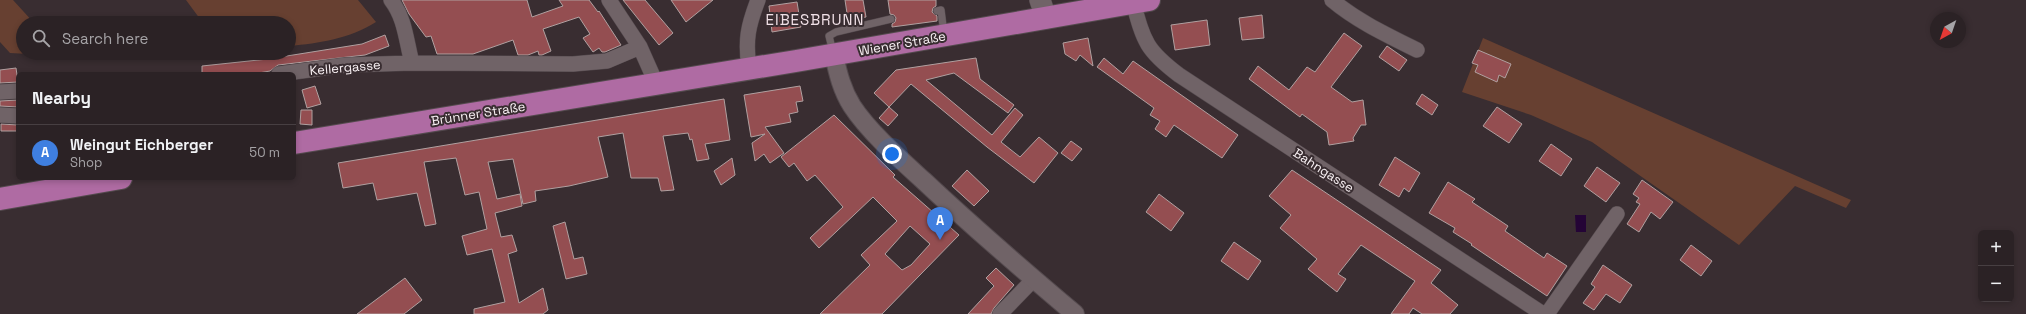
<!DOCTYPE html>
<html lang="en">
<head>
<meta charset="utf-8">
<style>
	body { margin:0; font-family:"Space Grotesk",sans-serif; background:#332a2d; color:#f1f3f6 }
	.controls { position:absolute; right:12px; bottom:12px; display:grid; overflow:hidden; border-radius:6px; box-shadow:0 2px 6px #0003 }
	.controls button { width:36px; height:36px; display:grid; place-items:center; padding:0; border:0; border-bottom:1px solid #473f42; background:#2b2225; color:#f1f3f6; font:20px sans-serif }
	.compass { position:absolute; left:1930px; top:12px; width:36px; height:36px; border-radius:50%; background:#2b2225; box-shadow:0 2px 6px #0003; rotate:220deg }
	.you { position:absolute; left:892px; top:154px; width:14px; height:14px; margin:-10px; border:3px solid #fff; border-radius:50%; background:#1a73e8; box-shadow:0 0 0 6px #1a73e833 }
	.badge { display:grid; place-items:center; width:26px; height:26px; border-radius:50%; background:#db2777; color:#fff; font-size:13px; font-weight:700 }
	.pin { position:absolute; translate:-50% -33px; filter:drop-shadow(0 1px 2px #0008) }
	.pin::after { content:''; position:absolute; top:21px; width:14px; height:12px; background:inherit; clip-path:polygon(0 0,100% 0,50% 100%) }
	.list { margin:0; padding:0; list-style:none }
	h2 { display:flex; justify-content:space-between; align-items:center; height:52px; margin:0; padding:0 16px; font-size:17px }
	h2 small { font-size:13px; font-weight:400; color:#a6a4a7 }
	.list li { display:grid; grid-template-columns:26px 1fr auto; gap:12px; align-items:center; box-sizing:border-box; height:56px; padding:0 16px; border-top:1px solid #473f42 }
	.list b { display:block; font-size:15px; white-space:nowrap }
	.list p { margin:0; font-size:13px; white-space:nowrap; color:#a6a4a7 }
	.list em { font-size:13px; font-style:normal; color:#a6a4a7 }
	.icon { flex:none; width:22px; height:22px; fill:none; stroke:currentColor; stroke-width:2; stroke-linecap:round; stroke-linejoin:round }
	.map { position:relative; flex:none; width:2026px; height:314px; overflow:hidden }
	.search { position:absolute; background:#2b2225; box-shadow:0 2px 6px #0003; left:16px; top:16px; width:280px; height:44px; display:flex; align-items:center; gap:10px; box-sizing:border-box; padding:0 14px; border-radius:22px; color:#a6a4a7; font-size:15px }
	.panel { position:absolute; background:#2b2225; box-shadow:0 2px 6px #0003; left:16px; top:72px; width:280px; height:108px; border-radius:6px }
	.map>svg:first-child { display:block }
</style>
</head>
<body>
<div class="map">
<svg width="2026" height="314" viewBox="0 0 2026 314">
	<rect width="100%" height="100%" fill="#392d31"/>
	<path fill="#674031" d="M0,0H13L34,23H23V53H62L65,56L10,53L0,42Z
		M186,0H358L376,22C349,39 320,43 289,46V23H203Z
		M1483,38L1851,200L1846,208L1795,186L1739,245L1592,142L1531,115L1462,92Z"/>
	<path fill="#240436" d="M1575,215H1586V232H1576Z"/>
	<path fill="#944e51" stroke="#b0a0a0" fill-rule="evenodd" d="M402,0H527L532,17L563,6L559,0H589L598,12L599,11L621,45L605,52H602L599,48L593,52L583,38L590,34L579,17L543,29L551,51L542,55H539L538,51L528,55H518L513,40L473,54H437L431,36L426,37L409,14Z
		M623,0H645L673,33L659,45Z
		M671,0H713L686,22Z
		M845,0H863L866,17L848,20Z
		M888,0H936V6L933,8L932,12L937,16V21L892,27V24L895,22L896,18L894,15L890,14Z
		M797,2L801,27L772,32L769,6Z
		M1262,15L1264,38L1242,40L1239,18Z
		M1207,20L1210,45L1175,50L1171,25Z
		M1344,33L1362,46L1331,87L1352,102L1363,100L1366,125H1361L1353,138L1354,141L1329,145L1327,132L1302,114L1300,117L1249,79L1258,66L1289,90L1307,67L1315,72Z
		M385,35L389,46L365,55L278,65L270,71L253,74H202V66L268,59L362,44Z
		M1088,38L1093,66L1080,55L1076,61L1065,54L1063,43Z
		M1387,46L1407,60L1399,71L1379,57Z
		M1478,50L1511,64L1505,78L1499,75L1497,82L1475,72L1478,65L1472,63Z
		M976,58L980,79L1014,105L1008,113L954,73L926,80L992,135L1015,108L1023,115L1001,142L1020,157L1039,137L1058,153L1034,183L987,147L911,84L889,107L874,93L896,70Z
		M1104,58L1123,74L1133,61L1238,135L1222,158L1174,125L1166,137L1155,129L1160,121L1150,115L1154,108L1097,67Z
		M16,68L18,82L0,83V70Z
		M315,86L321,104L307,108L302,90Z
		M800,86L803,101L796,102L798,112L789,114L791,122L765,127L784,153L770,163L764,154L755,161L752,143L765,134L751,137L744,95Z
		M1422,94L1438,105L1432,115L1416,104Z
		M724,99L730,140L705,144L709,159L697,161L692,139L690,140L688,133L663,136L674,190L661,191L658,178H631L623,133L598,137L608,177L569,186L535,191L536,201L523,204L513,159L488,162L497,199L520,194L522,206L495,213L501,237L512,235L517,251L508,254L519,303L543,288L548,310L543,314H474V309L505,302L492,249L467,255L462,236L487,229L479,192L465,195L456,158L424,162L436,224L425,226L417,193L377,200L373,183L343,188L338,163Z
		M18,100V107L0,106V101Z
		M889,107L898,115L888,126L879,118Z
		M1497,107L1522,124L1509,143L1483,126Z
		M301,110H312V125L300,124Z
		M834,115L895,175L893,177L959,235L882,314H820L870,265L861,255L897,221L873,197L819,248L810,238L843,207L815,175L807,181L794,163L789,167L781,157ZM910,226L930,244L911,265L902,270L885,254Z
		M1,124L18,125V131H1Z
		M1071,141L1082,149L1072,161L1061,153Z
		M1551,144L1572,159L1561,176L1539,161Z
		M1395,157L1420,173L1409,192L1404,188L1399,197L1379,185Z
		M732,158L735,175L721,185L714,171Z
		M1597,167L1620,183L1606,202L1584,186Z
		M967,170L989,191L974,206L952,186Z
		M1292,170L1441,270L1431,283L1458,305L1450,314H1422L1413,308L1409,314H1391L1415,281L1361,245L1338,274L1346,279L1337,292L1308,269L1317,259L1280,228L1291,215L1269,196Z
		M1642,180L1673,202L1660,219L1651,212L1639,232L1627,224L1640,204L1636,202L1639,198L1633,194Z
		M1448,182L1475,199L1472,202L1508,226L1505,231L1544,258L1547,253L1567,266L1547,296L1471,245L1472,244L1453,232L1455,228L1429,213Z
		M1159,194L1184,213L1171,231L1146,212Z
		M565,222L574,259L583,257L587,274L566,279L553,226Z
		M1234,242L1261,261L1248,280L1221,261Z
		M1691,245L1712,261L1701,276L1680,260Z
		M1603,265L1632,285L1620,303L1606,294L1594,310L1583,303L1595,287L1591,284Z
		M996,268L1014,285L994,308L991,314H968L994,286L986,278Z
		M405,278L422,300L404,314H357Z"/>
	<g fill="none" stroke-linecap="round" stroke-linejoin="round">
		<g stroke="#544a4e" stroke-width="8">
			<path id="service" d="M937,11L941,10L944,34
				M833,52L829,36L836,32L891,19"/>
		</g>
		<g stroke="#544a4e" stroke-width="16">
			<path id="minor" d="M391,0C405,18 406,40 412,63
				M609,0L640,47L656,83
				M1332,0C1357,21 1387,35 1417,50
				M1133,2C1144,42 1146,50 1179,75L1543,314
				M749,68C745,40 748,26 758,0
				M279,74L346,65L412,63L573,64L607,61L640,47
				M0,92L18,91
				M0,115L18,116
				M1000,314L1034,279
				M1547,314L1617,214"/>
		</g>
		<g stroke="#544a4e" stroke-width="20">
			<path id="tertiary" d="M834,55C838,74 842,90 852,106C869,132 901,160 924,181C973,227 1024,271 1075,314"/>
		</g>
		<g stroke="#544a4e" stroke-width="22">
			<path id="secondary" d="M1040,0L1046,18"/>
		</g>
		<g stroke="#544a4e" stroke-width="24">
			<path id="primary" d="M294,143L796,61L1149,0
				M0,199L121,178"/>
		</g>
		<use href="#service" stroke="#706367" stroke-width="7"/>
		<use href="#minor" stroke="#706367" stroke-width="15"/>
		<use href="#tertiary" stroke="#706367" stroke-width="18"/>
		<use href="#secondary" stroke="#706367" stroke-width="21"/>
		<use href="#primary" stroke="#af6ba3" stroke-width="22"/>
	</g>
	<g text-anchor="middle" stroke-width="4" stroke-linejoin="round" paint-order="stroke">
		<g font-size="13" fill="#faf2f5" stroke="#392d31">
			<text transform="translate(902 43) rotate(-10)" y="5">Wiener Straße</text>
			<text transform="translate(345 67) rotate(-5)" y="5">Kellergasse</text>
			<text transform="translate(478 113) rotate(-9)" y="5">Brünner Straße</text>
			<text transform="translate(1324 170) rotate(33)" y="5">Bahngasse</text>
		</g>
		<g font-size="15" letter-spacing="1" fill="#efdfe5" stroke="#392d31">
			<text x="815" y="25">EIBESBRUNN</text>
		</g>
	</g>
</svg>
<div class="controls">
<button>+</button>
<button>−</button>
</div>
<svg class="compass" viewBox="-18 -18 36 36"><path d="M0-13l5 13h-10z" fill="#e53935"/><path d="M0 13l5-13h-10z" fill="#a6a4a7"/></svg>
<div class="you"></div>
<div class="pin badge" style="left:940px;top:240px;background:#3f7fe0">A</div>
<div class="search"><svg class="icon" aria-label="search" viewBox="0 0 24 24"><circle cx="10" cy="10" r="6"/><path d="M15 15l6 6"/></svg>Search here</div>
<section class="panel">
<h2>Nearby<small></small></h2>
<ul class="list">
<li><span class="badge" style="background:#3f7fe0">A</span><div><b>Weingut Eichberger</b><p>Shop</p></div><em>50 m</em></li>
</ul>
</section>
</div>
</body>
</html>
